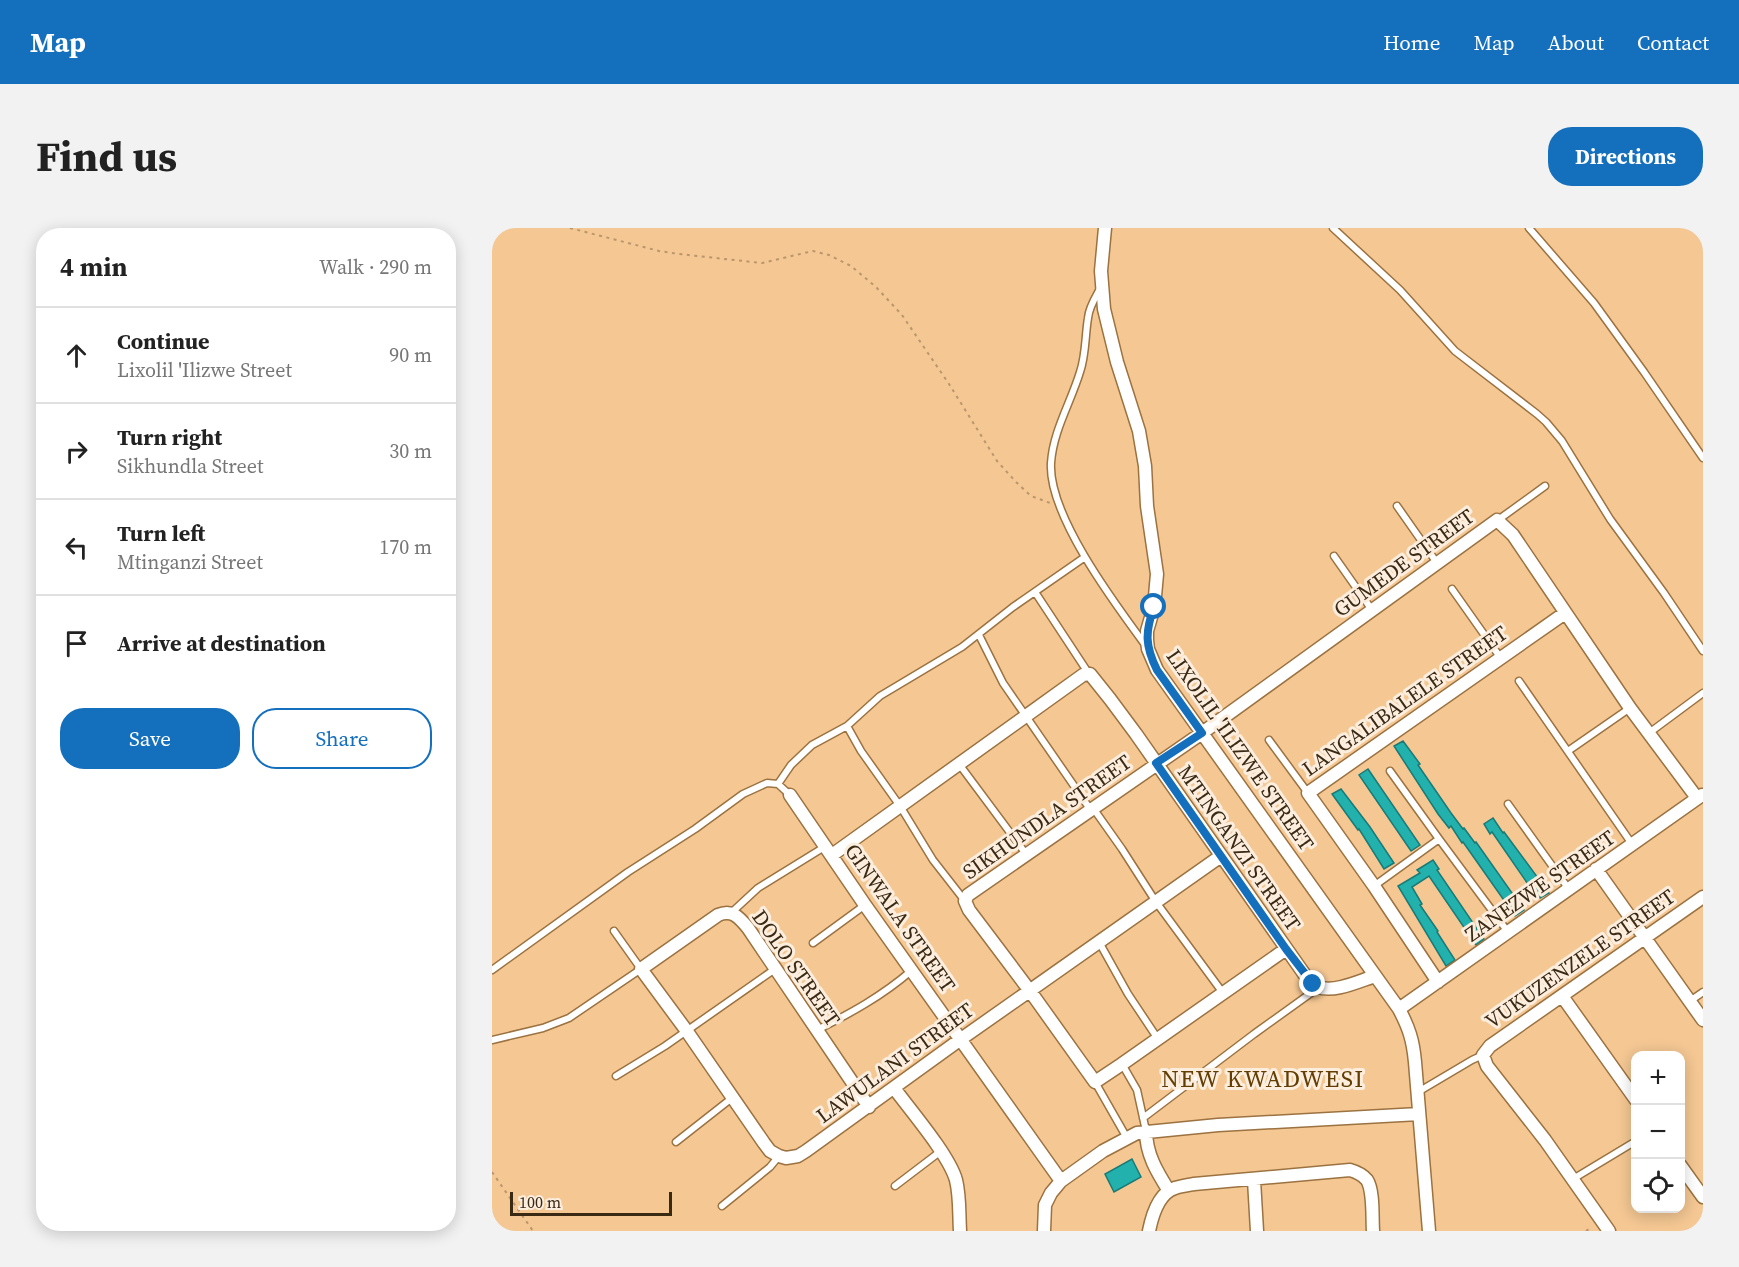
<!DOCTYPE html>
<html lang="en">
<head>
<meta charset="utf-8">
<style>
	body { margin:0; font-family:"Source Serif 4",serif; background:#f2f2f2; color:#222 }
	.controls { position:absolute; right:18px; bottom:18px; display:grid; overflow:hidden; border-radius:12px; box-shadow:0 3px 15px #0003 }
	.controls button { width:54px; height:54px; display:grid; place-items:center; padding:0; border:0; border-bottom:2px solid #e0e0e0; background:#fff; color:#222; font:30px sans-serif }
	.scale { position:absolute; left:18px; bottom:15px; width:162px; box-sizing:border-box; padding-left:6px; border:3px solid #3a2913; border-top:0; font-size:16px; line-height:21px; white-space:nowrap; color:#3a2913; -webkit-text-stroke:4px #fceedf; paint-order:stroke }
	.stop { position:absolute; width:18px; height:18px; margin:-14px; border:4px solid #146fbc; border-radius:50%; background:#fff }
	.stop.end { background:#146fbc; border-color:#fff; box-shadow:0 2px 6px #0008 }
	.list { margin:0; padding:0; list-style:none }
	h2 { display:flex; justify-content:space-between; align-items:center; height:78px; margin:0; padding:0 24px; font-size:26px }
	h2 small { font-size:20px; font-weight:400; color:#767676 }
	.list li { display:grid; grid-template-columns:39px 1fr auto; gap:18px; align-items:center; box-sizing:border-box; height:96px; padding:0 24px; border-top:2px solid #e0e0e0 }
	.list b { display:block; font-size:22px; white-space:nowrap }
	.list p { margin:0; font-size:20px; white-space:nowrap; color:#767676 }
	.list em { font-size:20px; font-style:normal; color:#767676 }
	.actions { display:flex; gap:12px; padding:18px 24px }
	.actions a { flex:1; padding:14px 0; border:2px solid #146fbc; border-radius:24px; text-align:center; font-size:21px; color:#146fbc }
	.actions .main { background:#146fbc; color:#fff }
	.icon { flex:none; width:33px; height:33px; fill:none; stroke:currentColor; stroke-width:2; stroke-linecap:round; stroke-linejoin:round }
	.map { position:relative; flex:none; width:1211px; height:1003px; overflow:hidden; border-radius:24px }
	header { display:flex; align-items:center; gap:36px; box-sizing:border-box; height:84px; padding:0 30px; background:#146fbc; color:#fff }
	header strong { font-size:28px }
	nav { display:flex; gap:33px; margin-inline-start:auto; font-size:21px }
	.intro { display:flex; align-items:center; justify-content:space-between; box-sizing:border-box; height:144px; padding:0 36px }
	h1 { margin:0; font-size:42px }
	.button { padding:15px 27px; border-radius:24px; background:#146fbc; color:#fff; font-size:21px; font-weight:700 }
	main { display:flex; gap:36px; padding:0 36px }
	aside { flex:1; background:#fff; border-radius:24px; box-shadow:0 3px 15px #0003 }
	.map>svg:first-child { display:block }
</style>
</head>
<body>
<header>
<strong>Map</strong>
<nav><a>Home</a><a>Map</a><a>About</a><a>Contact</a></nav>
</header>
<div class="intro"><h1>Find us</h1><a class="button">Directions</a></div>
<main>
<aside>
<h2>4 min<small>Walk · 290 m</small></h2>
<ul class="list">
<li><svg class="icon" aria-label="ahead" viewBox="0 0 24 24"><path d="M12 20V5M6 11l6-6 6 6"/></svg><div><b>Continue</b><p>Lixolil 'Ilizwe Street</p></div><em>90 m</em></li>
<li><svg class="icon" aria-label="right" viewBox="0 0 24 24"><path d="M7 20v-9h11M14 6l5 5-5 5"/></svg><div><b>Turn right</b><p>Sikhundla Street</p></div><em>30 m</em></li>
<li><svg class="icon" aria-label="left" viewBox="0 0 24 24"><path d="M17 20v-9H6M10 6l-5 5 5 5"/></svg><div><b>Turn left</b><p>Mtinganzi Street</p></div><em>170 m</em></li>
<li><svg class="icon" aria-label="arrive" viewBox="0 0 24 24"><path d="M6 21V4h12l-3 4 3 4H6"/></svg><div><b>Arrive at destination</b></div></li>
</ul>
<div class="actions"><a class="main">Save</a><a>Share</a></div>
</aside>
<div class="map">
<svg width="1211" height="1003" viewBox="0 0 1211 1003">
	<rect width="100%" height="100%" fill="#f4c793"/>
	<path fill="#22b1ac" stroke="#1a7a76" stroke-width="1.5" d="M911,513L928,536L926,537L959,585L971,601L972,600L983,615L984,614L1032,682L1023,688L971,614L970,615L959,598L957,600L946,586L902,518Z
		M876,541L928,617L919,623L867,547Z
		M849,561L878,599L902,635L892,641L867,601L866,602L840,566Z
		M1001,590L1011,605L1012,604L1057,665L1048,670L1039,658L1038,659L1000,604L998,606L992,596Z
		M941,632L947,641L945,642L992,711L984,717L937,648L920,659L930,676L928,677L946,703L945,704L963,732L954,738L906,658L928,645L925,642Z
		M640,931L649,949L622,964L613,946Z"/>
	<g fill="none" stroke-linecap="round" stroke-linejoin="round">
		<g stroke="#9b7240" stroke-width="9">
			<path id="service" d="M841,0L908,62L963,123L1045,186L1054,194L1070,213L1118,291L1172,365L1211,423
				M1037,0L1102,75L1152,144L1211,230
				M608,61C603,70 597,79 596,90C593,108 594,127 588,144C579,174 561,203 559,235C556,287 623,376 654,418
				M905,278L945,335
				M1006,292L1053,258
				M842,328L880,382
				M960,361L1008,429
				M543,364L597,446
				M487,407L511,455L598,581
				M1027,453L1140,616
				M355,498L369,523L408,578L441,632L473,673
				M1157,505L1211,465
				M777,512L816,565
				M1076,523L1138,480
				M467,536L534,626
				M898,543L947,611
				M286,556L299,537L320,517L355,498L388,468L470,419L521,379L593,329
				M1016,576L1076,660
				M601,580L630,621L664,674L731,765
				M882,658L947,611L1016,704
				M239,685L266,660L334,618
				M607,714L636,766L666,811
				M321,715L373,677
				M0,742L136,644L203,601L251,566L275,555L286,556L298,567
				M1198,773L1211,764
				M325,802C359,785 390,768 419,743
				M0,812L51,800L77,790L149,741L122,703
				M630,836L645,862L654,903
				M124,848L173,818L283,741
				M603,854L635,910
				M926,864L980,832L991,827
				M651,890L762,806L826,760
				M184,914L240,870
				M1081,951L1144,913
				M403,958L449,923
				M230,978L278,939L287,928"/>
		</g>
		<g stroke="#9b7240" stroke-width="15">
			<path id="minor" d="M613,0L609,43L612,81L625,134L647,203L653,238L655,278L665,346L662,379L655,403V412L656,421L665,442L907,781C917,800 921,812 923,834L937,1003
				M298,567L373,677L569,953
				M340,627L591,447L598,446L618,471L644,506L815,750C818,754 821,758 826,759C843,765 867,753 883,748
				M1104,641L1211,792
				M794,721L630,836L603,854L538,763L477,682L473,673L476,667L710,505L1005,292L1021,307L1138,480L1205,570
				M946,754L882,658L816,565L1073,385
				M1070,768L1144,872
				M907,781L1210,567
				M402,860C419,883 457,927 464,952C468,968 467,986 468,1003
				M377,879L256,700C247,689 240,681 226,687L149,741L194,802L272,915L278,923L287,928L294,930L306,928L314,923L469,811L729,628
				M654,903C654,926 665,944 677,963
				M1188,937L1211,969
				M762,952L765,1003
				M552,1003L553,977L559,965L569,953L611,923L645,905L726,897L927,886
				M657,1003C660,988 667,965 683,960C689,958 696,957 702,956L858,942C865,944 871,947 875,952C882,963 880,990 881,1003
				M1117,1003L1053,912L995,838L991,827L998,818L1211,669"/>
		</g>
		<path stroke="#bb966c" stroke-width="2" stroke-dasharray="3 4.5" stroke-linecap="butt" d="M78,0L167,23L187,26L270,35L321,23L337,27L359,38L384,59L410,87L457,156L505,233L524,254L539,268L558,275
			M0,944L41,1003
			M1094,1003L1100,999"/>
		<use href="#service" stroke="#fff" stroke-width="6"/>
		<use href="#minor" stroke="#fff" stroke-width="12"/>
	</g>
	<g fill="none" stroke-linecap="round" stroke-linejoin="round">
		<path stroke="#146fbc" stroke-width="8" d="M662,379C653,404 653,418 665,442L710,505L664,535L794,721L821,756"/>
	</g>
	<g text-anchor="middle" stroke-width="6" stroke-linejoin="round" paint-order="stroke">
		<g font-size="21" fill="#3a2913" stroke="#fceedf">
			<text transform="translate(912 335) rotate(-36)" y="7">GUMEDE STREET</text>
			<text transform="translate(913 473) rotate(-35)" y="7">LANGALIBALELE STREET</text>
			<text transform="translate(748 522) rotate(55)" y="7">LIXOLIL 'ILIZWE STREET</text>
			<text transform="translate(555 589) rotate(-35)" y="7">SIKHUNDLA STREET</text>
			<text transform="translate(747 620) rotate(55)" y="7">MTINGANZI STREET</text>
			<text transform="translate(1048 658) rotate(-35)" y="7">ZANEZWE STREET</text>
			<text transform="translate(408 690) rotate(55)" y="7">GINWALA STREET</text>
			<text transform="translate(1088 731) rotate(-35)" y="7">VUKUZENZELE STREET</text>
			<text transform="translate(304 740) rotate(55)" y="7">DOLO STREET</text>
			<text transform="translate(403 835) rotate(-36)" y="7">LAWULANI STREET</text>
		</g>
		<g font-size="24" letter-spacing="1.5" fill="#633d02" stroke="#fceedf">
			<text x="771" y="859">NEW KWADWESI</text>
		</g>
	</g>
</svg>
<div class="controls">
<button>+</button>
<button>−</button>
<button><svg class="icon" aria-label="locate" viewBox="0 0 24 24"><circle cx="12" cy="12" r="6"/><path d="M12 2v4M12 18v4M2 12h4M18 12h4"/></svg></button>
</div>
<div class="scale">100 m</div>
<div class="stop" style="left:662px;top:379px"></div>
<div class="stop end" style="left:821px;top:756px"></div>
</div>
</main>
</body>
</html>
